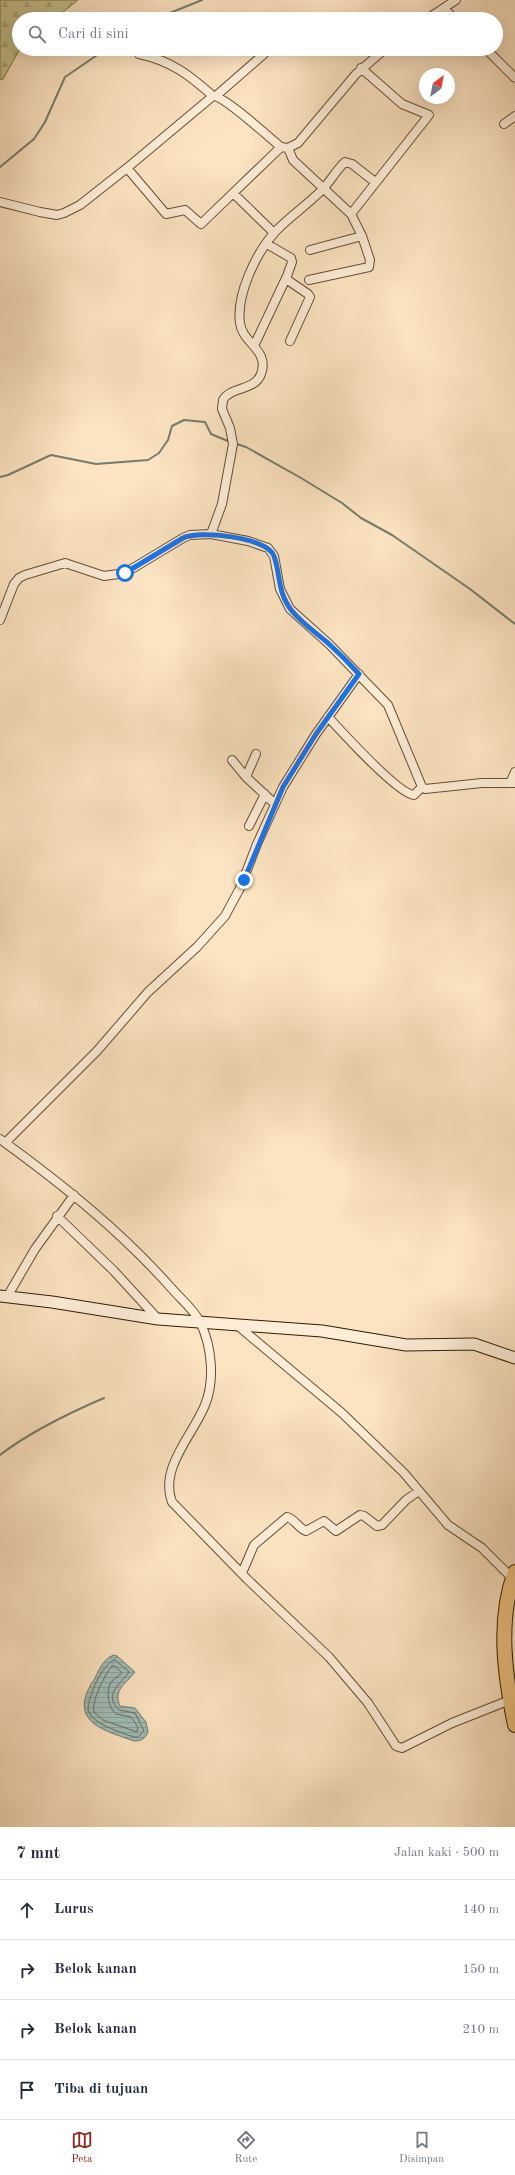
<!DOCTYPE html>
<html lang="id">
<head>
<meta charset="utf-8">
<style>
	body { margin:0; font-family:"Old Standard TT",serif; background:#f2f2f3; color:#1f2937 }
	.compass { position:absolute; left:419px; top:68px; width:36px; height:36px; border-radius:50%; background:#fff; box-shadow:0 4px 16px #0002; rotate:32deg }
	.stop { position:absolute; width:12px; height:12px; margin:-9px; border:3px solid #1a73e8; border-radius:50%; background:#fff }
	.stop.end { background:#1a73e8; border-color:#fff; box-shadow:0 1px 4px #0008 }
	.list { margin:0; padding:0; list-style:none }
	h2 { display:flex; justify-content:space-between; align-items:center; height:52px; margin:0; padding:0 16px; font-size:17px }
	h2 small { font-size:13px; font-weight:400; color:#747a83 }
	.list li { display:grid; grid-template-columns:26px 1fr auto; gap:12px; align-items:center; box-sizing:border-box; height:60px; padding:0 16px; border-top:1px solid #e0e1e3 }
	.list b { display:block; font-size:15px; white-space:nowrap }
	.list em { font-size:13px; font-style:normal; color:#747a83 }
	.icon { flex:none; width:22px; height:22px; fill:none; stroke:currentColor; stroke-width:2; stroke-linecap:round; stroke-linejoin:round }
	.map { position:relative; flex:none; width:515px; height:1827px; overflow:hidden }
	.search { position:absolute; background:#fff; box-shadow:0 4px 16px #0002; left:12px; right:12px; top:12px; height:44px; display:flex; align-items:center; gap:10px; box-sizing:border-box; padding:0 14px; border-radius:22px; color:#747a83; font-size:15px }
	.sheet { height:292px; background:#fff }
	nav { display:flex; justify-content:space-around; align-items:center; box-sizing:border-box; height:56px; border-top:1px solid #e0e1e3; background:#fff; font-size:11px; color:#747a83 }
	nav a { display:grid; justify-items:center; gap:2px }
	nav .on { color:#8f2418 }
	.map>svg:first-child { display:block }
</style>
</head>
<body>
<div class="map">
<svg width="515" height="1827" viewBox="0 0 515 1827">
	<defs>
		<pattern id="forest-firs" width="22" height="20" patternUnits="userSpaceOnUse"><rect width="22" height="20" fill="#c5c28e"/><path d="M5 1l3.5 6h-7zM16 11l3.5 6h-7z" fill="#aaa679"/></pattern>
		<pattern id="water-rules" width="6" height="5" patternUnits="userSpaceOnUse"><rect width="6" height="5" fill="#a0bdb7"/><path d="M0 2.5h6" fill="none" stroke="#8aa29c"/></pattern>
	</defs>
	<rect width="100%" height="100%" fill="#fce3c1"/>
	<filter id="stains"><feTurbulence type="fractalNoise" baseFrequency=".005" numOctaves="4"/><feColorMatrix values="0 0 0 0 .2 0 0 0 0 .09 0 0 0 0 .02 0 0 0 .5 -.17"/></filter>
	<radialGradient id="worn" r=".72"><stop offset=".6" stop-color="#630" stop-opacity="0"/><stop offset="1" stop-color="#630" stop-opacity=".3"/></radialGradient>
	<path fill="url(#forest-firs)" stroke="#7b7049" d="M0,0H78L54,19H19L20,49L3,79L0,80Z"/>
	<path fill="url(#water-rules)" stroke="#747d6f" d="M113,1655L117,1656L135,1672C126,1684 113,1689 120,1706L135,1708L146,1722L148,1732C145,1739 141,1741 134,1741C106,1731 70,1723 90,1686C91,1683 94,1681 95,1678C100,1668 102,1661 113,1655Z"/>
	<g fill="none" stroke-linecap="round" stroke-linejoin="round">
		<path stroke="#686e5e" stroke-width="1" d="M115,1660L129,1672C122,1683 102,1694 119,1710L135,1713L144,1731L138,1737H134C120,1732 92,1724 88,1710C88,1697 102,1663 115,1660Z
			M112,1666H115L122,1673C119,1676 115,1678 112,1681C105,1690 108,1707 116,1714L131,1717L138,1727L137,1732L103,1720L94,1712C91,1702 105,1674 112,1666Z"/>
		<path stroke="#747d6f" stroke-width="2" d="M155,19L202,0
			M0,167L34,139L45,122L65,77L106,49
			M234,443L246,447L301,478L342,503L361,518L392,535L470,589L515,624
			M0,477L8,475L51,455L96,464L148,460L159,453L168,440L172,426L184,420L205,422L211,434L230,442
			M0,1455C30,1432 69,1413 104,1398"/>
		<g stroke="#644f33" stroke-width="10">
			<path id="street" d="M444,9L455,19
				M379,17L381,19
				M427,19L456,0
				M486,49L515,78
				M139,54C172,61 189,75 213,96
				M217,95L264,54
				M504,124L515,116
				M288,148L293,160L351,214L362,236L370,260L369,267L309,280
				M127,168L166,214L185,210L201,224L281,147
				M233,193L274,233
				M0,202L40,212L57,215L64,213L80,205L127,168L213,96C223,95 271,139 281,147L288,148L298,143L356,74L385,49
				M351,214L429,115L402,104L361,68
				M267,244L291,258L292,262L286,279L308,294L310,297L290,341
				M310,250L362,236
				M254,346L286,278
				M211,534L222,504L233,444L230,428L222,409L223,400C231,386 255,391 261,374C270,350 242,343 240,323C236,295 256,253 275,232C289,217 307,205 322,190C331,181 336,170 345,162L352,164L375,182
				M0,620L14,584L19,578L25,575L65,563L104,576L125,573L183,538L190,535L211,534L248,541L268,548L274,556L280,589L290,609L329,644L388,705L422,787L425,789L482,783H515
				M328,717C341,731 398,794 414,795L422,787
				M232,760L246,777L275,804
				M246,777L256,754
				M510,783L515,772
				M249,826L265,794
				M0,1139C62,1184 122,1232 173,1290C182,1300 195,1311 200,1322C212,1346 215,1381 205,1405C193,1435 159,1468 172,1502L247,1579L329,1657L368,1703L396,1746L402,1748L452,1723L510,1700
				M5,1143L97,1051L148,992L197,947L225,916L240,888L257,844L283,787L316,734L359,674
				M57,1216L114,1271L158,1319
				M7,1297L35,1249L74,1195
				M237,1325L342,1413L404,1473L448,1525L482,1548L512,1578
				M242,1573L254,1545L287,1517C295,1519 298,1528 306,1531L324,1521L336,1531L360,1515L364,1516L377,1526L382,1525L406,1500L419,1491"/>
		</g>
		<g stroke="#311e04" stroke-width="13">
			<path id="secondary" d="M0,1296L52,1302L158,1319L322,1331L406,1345L474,1344L515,1358"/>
		</g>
		<g stroke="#311e04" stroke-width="16">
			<path id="highway" d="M515,1572C497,1620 505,1676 515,1725"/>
		</g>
		<use href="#street" stroke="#fdedd7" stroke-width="8"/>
		<use href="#secondary" stroke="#fdedd7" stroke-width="11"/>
		<use href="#highway" stroke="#eec280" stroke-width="14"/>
	</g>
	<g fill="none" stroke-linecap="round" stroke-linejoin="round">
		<path stroke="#1a73e8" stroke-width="5" d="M125,573L183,538C199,530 267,537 274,556C281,576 277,592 292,611C302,623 316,633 328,643C339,653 349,663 359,674L316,734L283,787L244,880"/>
	</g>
	<rect width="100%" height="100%" filter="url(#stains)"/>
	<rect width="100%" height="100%" fill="url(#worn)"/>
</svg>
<svg class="compass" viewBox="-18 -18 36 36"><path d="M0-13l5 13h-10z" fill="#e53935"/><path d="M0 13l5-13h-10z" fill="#747a83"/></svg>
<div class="stop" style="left:125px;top:573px"></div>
<div class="stop end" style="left:244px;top:880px"></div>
<div class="search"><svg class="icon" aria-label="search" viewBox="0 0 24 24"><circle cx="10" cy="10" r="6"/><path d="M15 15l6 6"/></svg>Cari di sini</div>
</div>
<section class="sheet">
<h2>7 mnt<small>Jalan kaki · 500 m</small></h2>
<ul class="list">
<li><svg class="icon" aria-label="ahead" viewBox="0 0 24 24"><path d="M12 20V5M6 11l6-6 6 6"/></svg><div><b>Lurus</b></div><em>140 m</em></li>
<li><svg class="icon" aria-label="right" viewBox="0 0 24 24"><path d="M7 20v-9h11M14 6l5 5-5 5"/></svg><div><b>Belok kanan</b></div><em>150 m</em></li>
<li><svg class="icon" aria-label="right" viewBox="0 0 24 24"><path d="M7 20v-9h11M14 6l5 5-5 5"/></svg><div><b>Belok kanan</b></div><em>210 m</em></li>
<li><svg class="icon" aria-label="arrive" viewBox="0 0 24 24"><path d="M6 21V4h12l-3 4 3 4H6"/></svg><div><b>Tiba di tujuan</b></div></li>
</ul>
</section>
<nav>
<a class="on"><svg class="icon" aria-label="map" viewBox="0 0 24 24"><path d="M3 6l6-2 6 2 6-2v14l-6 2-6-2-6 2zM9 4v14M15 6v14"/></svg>Peta</a>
<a><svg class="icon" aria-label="directions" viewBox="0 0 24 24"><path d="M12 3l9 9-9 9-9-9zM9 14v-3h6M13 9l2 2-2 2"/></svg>Rute</a>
<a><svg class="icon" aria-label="saved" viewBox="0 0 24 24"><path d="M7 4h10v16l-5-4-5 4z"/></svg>Disimpan</a>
</nav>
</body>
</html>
